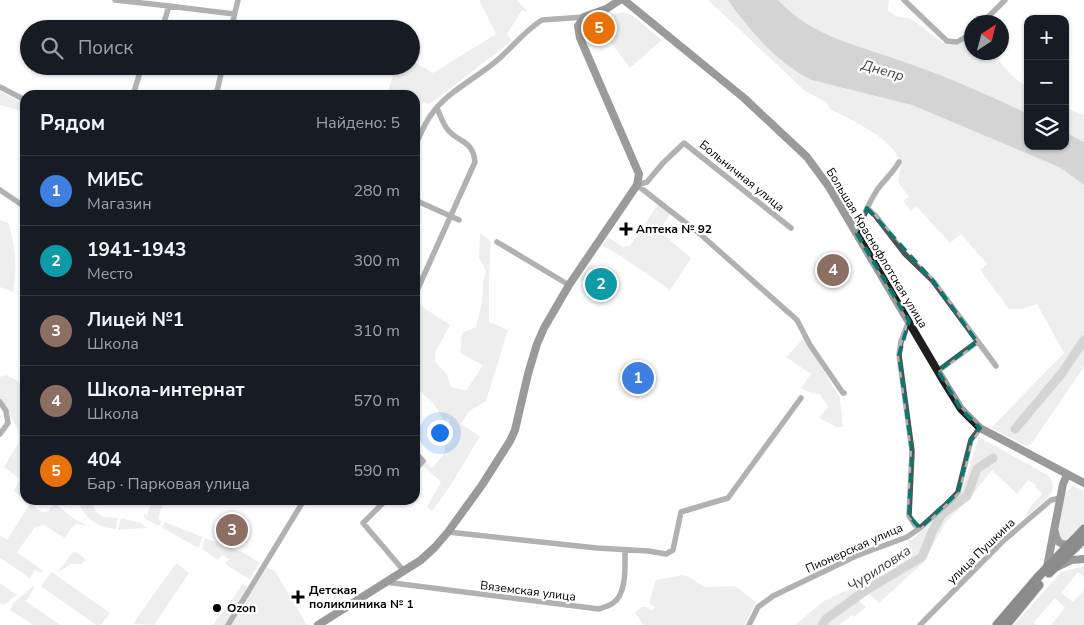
<!DOCTYPE html>
<html lang="ru">
<head>
<meta charset="utf-8">
<style>
	body { margin:0; font-family:"Nunito Sans",sans-serif; background:#20242c; color:#f1f3f6 }
	.controls { position:absolute; right:15px; top:15px; display:grid; overflow:hidden; border-radius:10px; box-shadow:0 1px 4px #0004 }
	.controls button { width:45px; height:45px; display:grid; place-items:center; padding:0; border:0; border-bottom:1px solid #363941; background:#171b24; color:#f1f3f6; font:25px sans-serif }
	.compass { position:absolute; left:964px; top:15px; width:45px; height:45px; border-radius:50%; background:#171b24; box-shadow:0 1px 4px #0004; rotate:36deg }
	.you { position:absolute; left:439px; top:432px; width:18px; height:18px; margin:-12px; border:4px solid #fff; border-radius:50%; background:#1a73e8; box-shadow:0 0 0 8px #1a73e833 }
	.badge { display:grid; place-items:center; width:32px; height:32px; border-radius:50%; background:#2563eb; color:#fff; font-size:16px; font-weight:700 }
	.pin { position:absolute; translate:-50% -50%; border:2px solid #fff; box-shadow:0 1px 5px #0006 }
	.list { margin:0; padding:0; list-style:none }
	h2 { display:flex; justify-content:space-between; align-items:center; height:65px; margin:0; padding:0 20px; font-size:21px }
	h2 small { font-size:16px; font-weight:400; color:#9ea1a6 }
	.list li { display:grid; grid-template-columns:32px 1fr auto; gap:15px; align-items:center; box-sizing:border-box; height:70px; padding:0 20px; border-top:1px solid #363941 }
	.list b { display:block; font-size:19px; white-space:nowrap }
	.list p { margin:0; font-size:16px; white-space:nowrap; color:#9ea1a6 }
	.list em { font-size:16px; font-style:normal; color:#9ea1a6 }
	.icon { flex:none; width:28px; height:28px; fill:none; stroke:currentColor; stroke-width:2; stroke-linecap:round; stroke-linejoin:round }
	.map { position:relative; flex:none; width:1084px; height:625px; overflow:hidden }
	.search { position:absolute; background:#171b24; box-shadow:0 1px 4px #0004; left:20px; top:20px; width:400px; height:55px; display:flex; align-items:center; gap:12px; box-sizing:border-box; padding:0 18px; border-radius:28px; color:#9ea1a6; font-size:19px }
	.panel { position:absolute; background:#171b24; box-shadow:0 1px 4px #0004; left:20px; top:90px; width:400px; height:415px; border-radius:15px }
	.map>svg:first-child { display:block }
</style>
</head>
<body>
<div class="map">
<svg width="1084" height="625" viewBox="0 0 1084 625">
	<rect width="100%" height="100%" fill="#fff"/>
	<path fill="#d9d9d9" d="M479,0H517L528,12L522,10L507,34L512,41L430,104L415,101V95H387L396,66H411V60L433,73L496,34Z
		M708,0H728C749,32 777,63 811,80L912,105L1061,168L1084,185V367L1029,447L991,428L1064,353L1037,304L1022,309H1009L980,270L987,264L961,234L950,243L916,206L911,211L903,201L909,197L898,182C899,175 902,165 899,159C890,137 851,120 830,109L826,102L805,91Z
		M778,0H889L888,11L898,17L910,18L943,43H959L971,36L972,52L994,53C1003,67 1012,78 1028,87V114C984,93 939,73 893,58C850,43 811,35 778,0Z
		M622,12L633,16L662,40L630,68L609,40L605,28L614,24L610,15Z
		M0,91L25,105V112L0,105Z
		M1065,108L1084,115V142L1065,132Z
		M658,204L670,214L659,231L691,258L670,290L618,254L602,246L608,237L623,247L630,246Z
		M0,220L8,223C16,244 17,270 13,292L0,287Z
		M480,233L491,241L489,280V322L508,330L486,401L469,411L461,424L480,436L449,488L432,511L427,507L441,482L422,465L426,462L432,468L444,454L450,419L444,420L433,403L415,386V302L450,325L436,351L435,362L447,374L451,387L466,391L483,365L460,353L462,333L476,327L482,302L483,282L486,271L479,257Z
		M590,264L609,277L599,293L580,279Z
		M804,338L840,398L843,427H837L819,418L828,407L820,394H813L801,388L811,374L786,357Z
		M6,375L18,381L25,398V500L14,491L20,479L4,467L19,442L18,429L12,419L8,409L0,400V377Z
		M979,437L1049,476C1060,492 1045,500 1035,509C1031,513 1029,515 1025,517L1031,506L1042,494L1035,487L1036,485L1028,480L1017,494L992,470L967,501L946,522L923,563L879,603L868,593L859,601L866,607L854,617L852,615L839,625H795L824,601L843,592L857,590L870,583L867,574L879,571L881,576L894,569L910,556L908,540H912L961,492Z
		M1073,486L1084,491V523L1067,540H1062L1059,537V531L1064,494Z
		M25,500H30V504L42,512L49,511L50,508L56,504L73,518L86,525L76,524L69,531L65,538L44,525L35,527L17,552L43,571L41,573L35,570L30,578L0,558V535L7,540L30,504Z
		M85,500H91V502L96,511L103,517L117,518L116,529C97,527 86,520 78,502L85,503Z
		M152,500H164L158,519L162,521L159,526L144,518V514L147,515Z
		M121,518L140,523L147,528L118,530Z
		M165,522L202,537L199,548L162,528Z
		M205,538L242,552L260,563L249,579L225,564L229,559L222,555L218,560L202,549Z
		M74,551L83,557L85,560L82,564H71L60,571H58Z
		M176,563L189,573L154,625L133,624Z
		M1084,566V577L1078,572L1061,593L1073,602L1084,590V625H1051L1065,608L1055,598L1034,622L1036,625H1014L1061,572Z
		M267,567L275,571L307,625H231Z
		M52,572L110,613L101,625H96L41,586Z
		M683,575L689,577L705,587L735,586L756,602L744,625H643L635,612L642,607H647L652,611L655,607L649,603L656,580Z
		M0,583L17,595L4,605L0,603Z
		M243,584L248,588L226,625H213Z
		M33,586L35,587L26,601L60,625H33L10,610L14,603Z"/>
	<path fill="#a0a0a0" d="M728,0H778C811,35 850,43 893,58C939,73 984,93 1028,114V146H1065V132L1084,142V185L1061,168L912,105L811,80C776,62 750,32 728,0Z"/>
	<g fill="none" stroke-linecap="round" stroke-linejoin="round">
		<path stroke="#a0a0a0" stroke-width="9" d="M1015,429L1062,373L1084,340
			M822,625L826,619L865,591L922,557L933,530L942,514L967,496L977,469L993,458"/>
		<g stroke="#dbdbdb" stroke-width="11">
			<path id="primary" d="M1049,573L1084,539
				M997,625L1039,576L1084,529
				M1006,625L1039,585"/>
		</g>
		<path stroke="#525252" stroke-width="5.5" d="M115,0L169,6
			M904,0L947,41L957,42L972,33
			M983,22L1005,0
			M162,29L169,6L234,14
			M231,29L238,0
			M0,87L25,100
			M133,95L142,66
			M216,95L223,66
			M415,146C420,136 424,124 431,115C448,90 480,77 502,56C515,44 526,30 542,20L584,17
			M637,185L700,234L797,320L810,345L843,393H844
			M637,185L647,182L663,163L684,143L791,228
			M0,190L25,207
			M415,200L459,220
			M867,208L875,215L905,254L933,281L996,366
			M857,234C862,219 868,204 877,190C884,180 893,173 899,162
			M497,242L569,285
			M415,295L475,162C473,140 459,143 448,130C443,124 440,115 437,108
			M938,371L977,342
			M0,402L6,411L8,423L0,434
			M415,452L423,461L415,470
			M386,500L363,523L404,571
			M920,528L951,500L958,492L971,440L980,428
			M448,532L597,548L648,551L666,554L673,550L681,512L728,498L801,398
			M385,582L599,609C604,607 609,606 613,603C627,594 625,565 625,551
			M228,625L304,500
			M749,625L758,607L773,596L856,556L907,537L920,528L915,525L909,516L912,451L899,355L901,341L909,321
			M920,625L1002,542L1051,500L1060,498"/>
		<path stroke="#1f1f1f" stroke-width="8" d="M624,0L744,98L807,157L829,187L943,380L961,409L980,428L1084,483
			M1055,532C1056,542 1062,547 1071,543
			M1047,567L1063,484L1067,475
			M1057,567L1072,560L1084,559
			M318,625L421,560L435,547L448,532L482,485L510,441L515,430L528,374L537,344L544,328L569,285L637,185L639,174L580,38L578,26L584,17L606,9L620,0"/>
		<use href="#primary" stroke="#000" stroke-width="9"/>
		<path stroke="#000" stroke-width="1" d="M1000,625L1038,579L1084,532"/>
	</g>
	<path d="M0 0H1084V625H0ZM867,208L933,281L977,342L938,371L961,409L980,428L971,440L958,492L920,528L909,516L912,451L899,355L909,321L857,234Z" fill="#fff" fill-opacity=".55" fill-rule="evenodd"/>
	<path fill="none" stroke="#0f766e" stroke-width="4" stroke-dasharray="10 6" stroke-linejoin="round" d="M867,208L933,281L977,342L938,371L961,409L980,428L971,440L958,492L920,528L909,516L912,451L899,355L909,321L857,234Z"/>
	<g fill="#000" stroke="#fff" stroke-width="2">
		<path d="M623.5 221.5h5v5h5v5h-5v5h-5v-5h-5v-5h5z"/>
		<path d="M295.5 589.5h5v5h5v5h-5v5h-5v-5h-5v-5h5z"/>
		<circle cx="217" cy="608" r="5"/>
	</g>
	<g text-anchor="middle" stroke-width="4.5" stroke-linejoin="round" paint-order="stroke">
		<g font-size="12" fill="#000" stroke="#fff">
			<text transform="translate(742 176) rotate(39)" y="4">Больничная улица</text>
			<text transform="translate(877 248) rotate(59)" y="4">Большая Краснофлотская улица</text>
			<text transform="translate(854 548) rotate(-24)" y="4">Пионерская улица</text>
			<text transform="translate(981 551) rotate(-44)" y="4">улица Пушкина</text>
			<text transform="translate(528 591) rotate(7)" y="4">Вяземская улица</text>
		</g>
		<g font-size="12" font-weight="bold" fill="#000" stroke="#fff" text-anchor="start">
			<text x="636" y="233">Аптека № 92</text>
			<text x="309" y="594">Детская<tspan x="309" dy="14">поликлиника № 1</tspan></text>
			<text x="227" y="612">Ozon</text>
		</g>
		<g font-size="14" font-style="italic" fill="#414141" stroke="#fff">
			<text transform="translate(883 70) rotate(16)" y="5">Днепр</text>
			<text transform="translate(879 568) rotate(-33)" y="5">Чуриловка</text>
		</g>
	</g>
</svg>
<div class="controls">
<button>+</button>
<button>−</button>
<button><svg class="icon" aria-label="layers" viewBox="0 0 24 24"><path d="M12 4l9 5-9 5-9-5zM3 14l9 5 9-5"/></svg></button>
</div>
<svg class="compass" viewBox="-18 -18 36 36"><path d="M0-13l5 13h-10z" fill="#e53935"/><path d="M0 13l5-13h-10z" fill="#9ea1a6"/></svg>
<div class="you"></div>
<div class="pin badge" style="left:638px;top:378px;background:#3f7fe0">1</div>
<div class="pin badge" style="left:601px;top:284px;background:#0f9aa8">2</div>
<div class="pin badge" style="left:232px;top:530px;background:#8d6e63">3</div>
<div class="pin badge" style="left:833px;top:270px;background:#8d6e63">4</div>
<div class="pin badge" style="left:599px;top:28px;background:#e8710a">5</div>
<div class="search"><svg class="icon" aria-label="search" viewBox="0 0 24 24"><circle cx="10" cy="10" r="6"/><path d="M15 15l6 6"/></svg>Поиск</div>
<section class="panel">
<h2>Рядом<small>Найдено: 5</small></h2>
<ul class="list">
<li><span class="badge" style="background:#3f7fe0">1</span><div><b>МИБС</b><p>Магазин</p></div><em>280 m</em></li>
<li><span class="badge" style="background:#0f9aa8">2</span><div><b>1941-1943</b><p>Место</p></div><em>300 m</em></li>
<li><span class="badge" style="background:#8d6e63">3</span><div><b>Лицей №1</b><p>Школа</p></div><em>310 m</em></li>
<li><span class="badge" style="background:#8d6e63">4</span><div><b>Школа-интернат</b><p>Школа</p></div><em>570 m</em></li>
<li><span class="badge" style="background:#e8710a">5</span><div><b>404</b><p>Бар · Парковая улица</p></div><em>590 m</em></li>
</ul>
</section>
</div>
</body>
</html>
